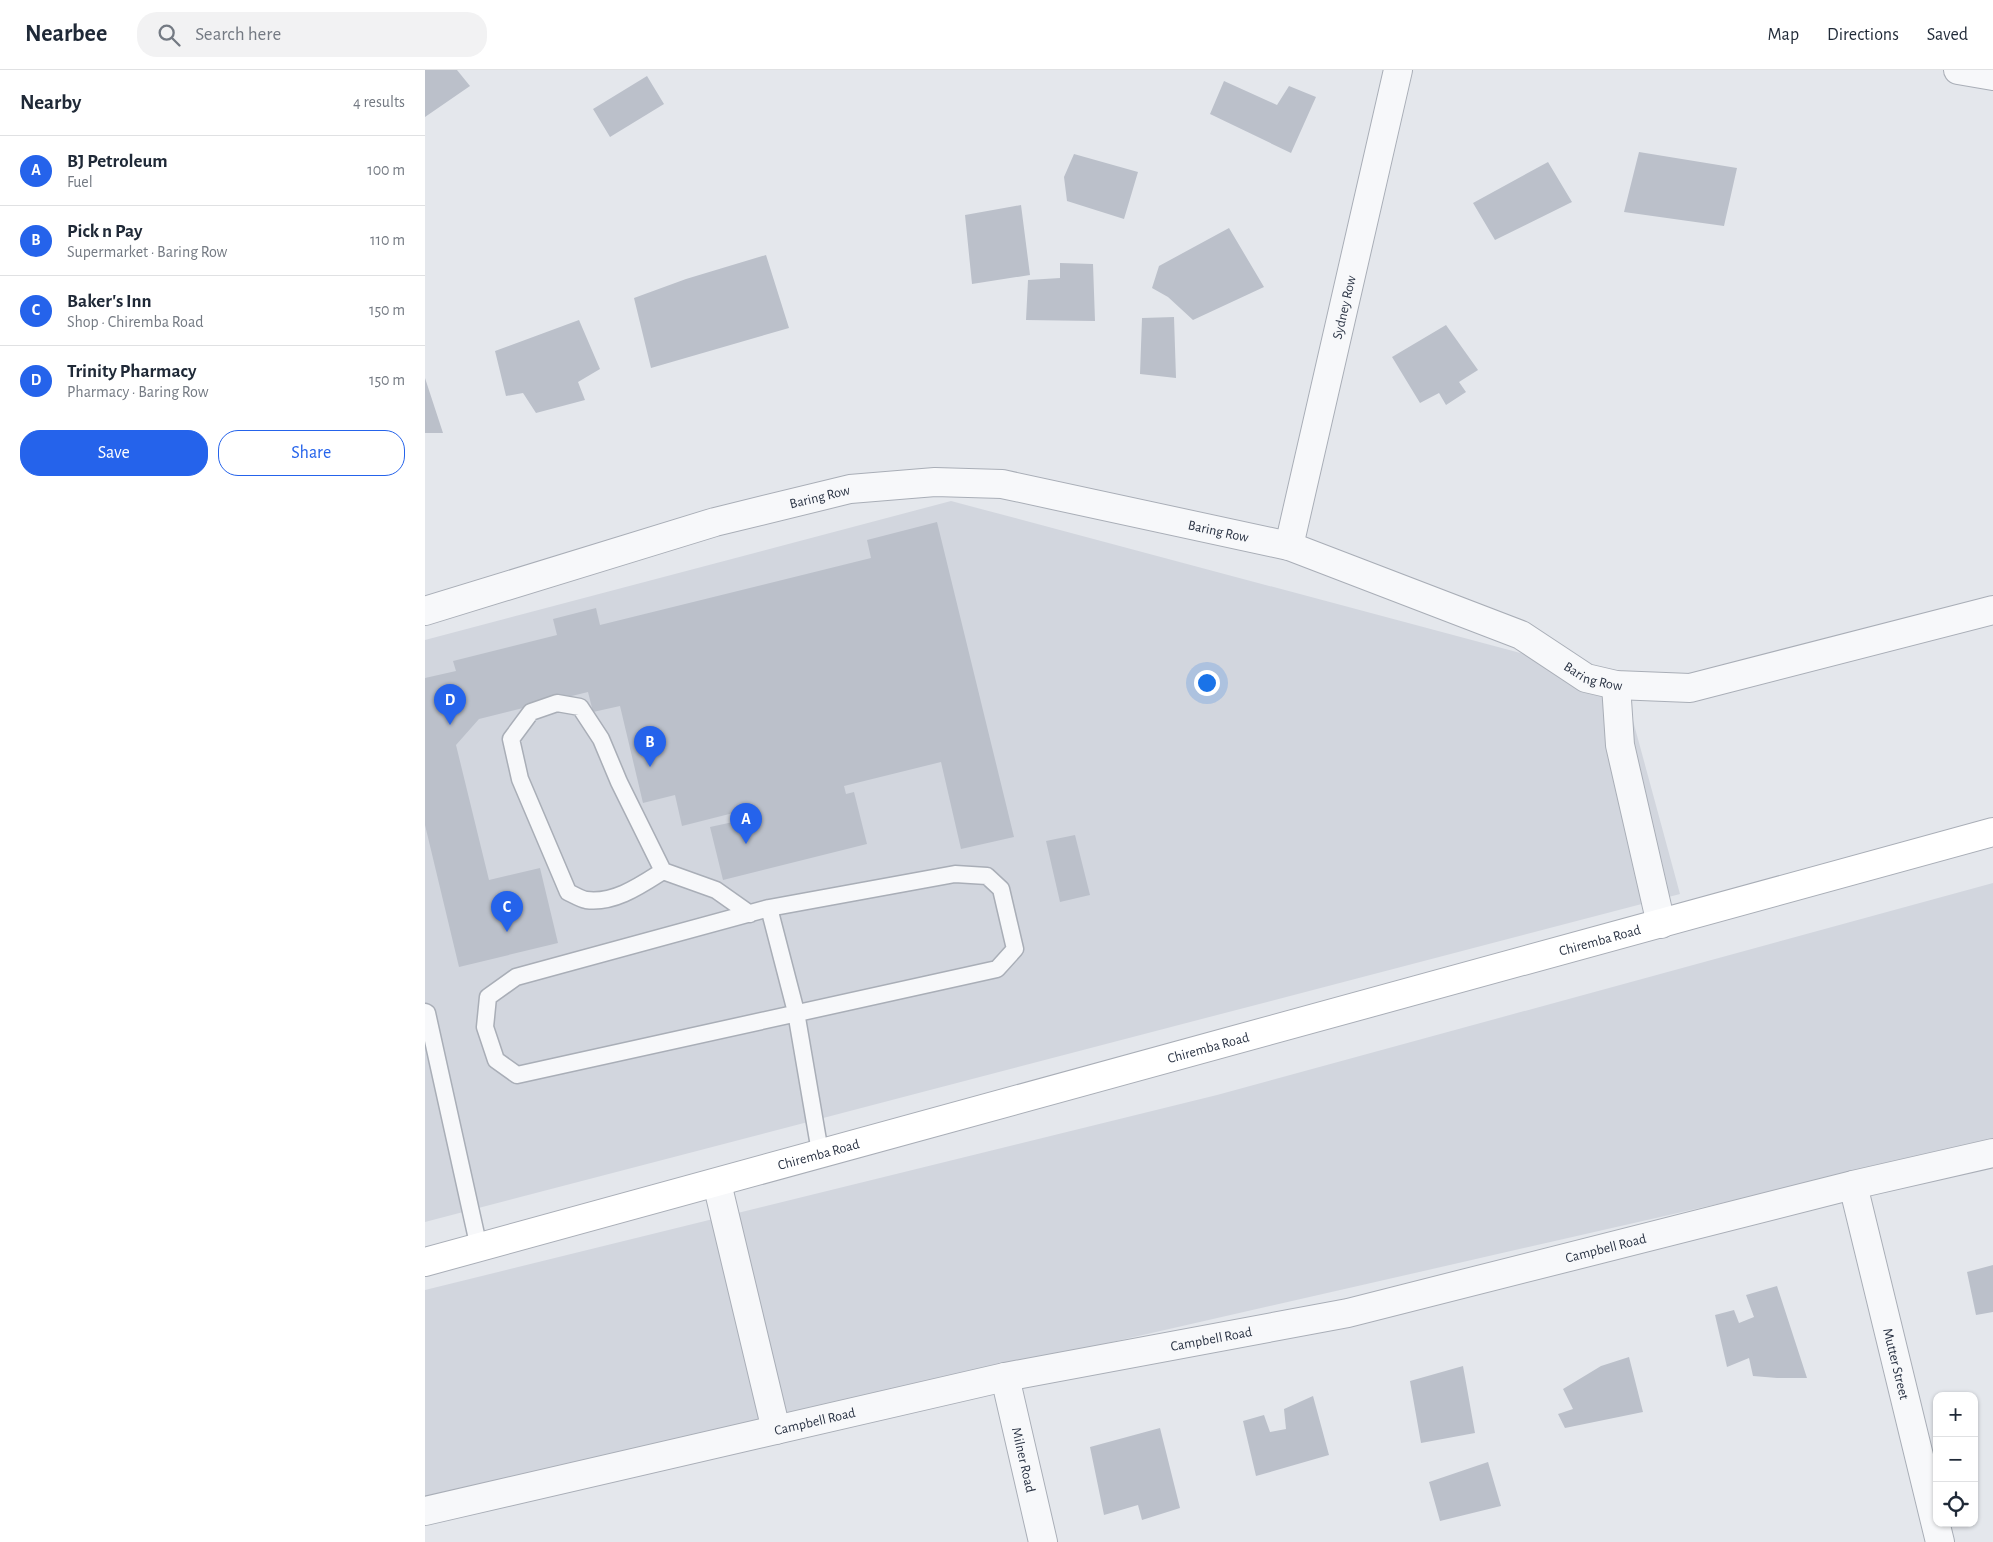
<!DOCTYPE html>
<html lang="en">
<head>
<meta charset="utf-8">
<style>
	body { margin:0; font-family:"Alegreya Sans",sans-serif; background:#f2f2f3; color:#1f2937 }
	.controls { position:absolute; right:15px; bottom:15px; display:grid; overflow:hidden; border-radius:10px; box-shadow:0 1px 4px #0004 }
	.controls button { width:45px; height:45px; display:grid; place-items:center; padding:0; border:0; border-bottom:1px solid #e0e1e3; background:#fff; color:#1f2937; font:25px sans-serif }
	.you { position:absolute; left:781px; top:612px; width:18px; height:18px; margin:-12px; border:4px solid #fff; border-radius:50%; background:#1a73e8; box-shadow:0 0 0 8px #1a73e833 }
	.badge { display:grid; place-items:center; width:32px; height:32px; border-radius:50%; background:#2563eb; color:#fff; font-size:16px; font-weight:700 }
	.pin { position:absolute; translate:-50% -41px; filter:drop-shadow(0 1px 2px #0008) }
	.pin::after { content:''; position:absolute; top:26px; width:18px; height:15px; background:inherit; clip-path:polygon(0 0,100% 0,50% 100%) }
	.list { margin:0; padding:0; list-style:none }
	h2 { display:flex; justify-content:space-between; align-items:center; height:65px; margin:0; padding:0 20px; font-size:21px }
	h2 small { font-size:16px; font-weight:400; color:#747a83 }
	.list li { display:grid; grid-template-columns:32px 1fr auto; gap:15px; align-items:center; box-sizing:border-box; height:70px; padding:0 20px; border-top:1px solid #e0e1e3 }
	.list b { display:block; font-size:19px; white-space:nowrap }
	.list p { margin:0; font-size:16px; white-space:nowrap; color:#747a83 }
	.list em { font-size:16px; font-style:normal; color:#747a83 }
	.actions { display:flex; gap:10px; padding:15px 20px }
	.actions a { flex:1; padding:11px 0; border:1px solid #2563eb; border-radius:20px; text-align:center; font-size:18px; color:#2563eb }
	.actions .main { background:#2563eb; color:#fff }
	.icon { flex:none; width:28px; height:28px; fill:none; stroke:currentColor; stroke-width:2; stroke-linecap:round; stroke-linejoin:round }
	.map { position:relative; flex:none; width:1568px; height:1472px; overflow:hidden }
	header { display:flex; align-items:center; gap:30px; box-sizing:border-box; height:70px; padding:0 25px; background:#fff; border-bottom:1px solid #e0e1e3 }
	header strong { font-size:24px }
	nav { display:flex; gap:28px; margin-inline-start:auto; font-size:18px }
	.search { width:350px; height:45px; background:#f2f2f3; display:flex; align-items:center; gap:12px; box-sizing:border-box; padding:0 18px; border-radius:20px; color:#747a83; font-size:19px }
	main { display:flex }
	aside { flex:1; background:#fff }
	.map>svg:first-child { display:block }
</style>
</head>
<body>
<header>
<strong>Nearbee</strong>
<div class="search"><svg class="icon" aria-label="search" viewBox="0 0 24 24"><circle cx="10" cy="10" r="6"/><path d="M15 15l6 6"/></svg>Search here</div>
<nav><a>Map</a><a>Directions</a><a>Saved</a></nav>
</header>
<main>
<aside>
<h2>Nearby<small>4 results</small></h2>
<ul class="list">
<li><span class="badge">A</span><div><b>BJ Petroleum</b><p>Fuel</p></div><em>100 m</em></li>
<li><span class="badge">B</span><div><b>Pick n Pay</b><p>Supermarket · Baring Row</p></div><em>110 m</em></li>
<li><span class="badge">C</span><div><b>Baker's Inn</b><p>Shop · Chiremba Road</p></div><em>150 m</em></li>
<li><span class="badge">D</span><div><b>Trinity Pharmacy</b><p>Pharmacy · Baring Row</p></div><em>150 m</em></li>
</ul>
<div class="actions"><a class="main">Save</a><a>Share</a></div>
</aside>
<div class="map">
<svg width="1568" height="1472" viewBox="0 0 1568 1472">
	<rect width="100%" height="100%" fill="#e4e7ec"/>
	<path fill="#d2d6de" d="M526,431L1197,610L1255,824L0,1152V570Z
		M1568,813V1071L0,1429V1220L792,1025Z"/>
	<path fill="#bbc0ca" d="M0,0H32L45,16L0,47Z
		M222,6L239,34L185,67L168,39Z
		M799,11L852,35L864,16L891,27L866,83L785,44Z
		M1214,82L1312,98L1299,156L1199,142Z
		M649,84L713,102L699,149L642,131L639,107Z
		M1123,92L1147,132L1070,170L1048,133Z
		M596,135L605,205L547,214L540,145Z
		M804,158L839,217L768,250L743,227L727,218L734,196Z
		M341,185L364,258L226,298L209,228L261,209Z
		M635,193L668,194L670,251L601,250L603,210L635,208Z
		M749,247L751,308L715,304L717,248Z
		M154,250L175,299L153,312L160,330L111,343L98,323L81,326L70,281Z
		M1021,255L1053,300L1034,312L1041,322L1021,335L1014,323L995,333L967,287Z
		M0,308L18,363H0Z
		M512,452L589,767L536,779L516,692L419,716L421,724L429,722L442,774L298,810L285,757L322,749L320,740L257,756L250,725L218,733L195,636L168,642L163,622L54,649L31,675L64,810L115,798L133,873L34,897L0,755V608L31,601L28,591L132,565L128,549L171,538L175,555L446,488L442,470Z
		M650,765L665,825L635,832L621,771Z
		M1568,1195V1242L1551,1245L1542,1202Z
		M1352,1216L1382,1308H1352L1328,1306L1324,1288L1302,1297L1290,1245L1309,1240L1314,1253L1329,1247L1321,1225Z
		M1204,1287L1218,1342L1140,1358L1133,1344L1148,1339L1138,1319L1176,1296Z
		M1038,1296L1050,1363L996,1373L985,1311Z
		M888,1326L904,1385L831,1406L818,1351L839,1345L845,1362L861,1359L859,1339Z
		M735,1358L755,1438L717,1450L713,1435L679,1445L665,1377Z
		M1063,1392L1076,1436L1015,1451L1004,1412Z"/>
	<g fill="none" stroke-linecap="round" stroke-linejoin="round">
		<g stroke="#a9aeb7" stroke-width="19">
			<path id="lane" d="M238,801C216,815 189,834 161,830C156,829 149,825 143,822L95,709L86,669L106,642L132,633L155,637L176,669L194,712L238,801L291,820L325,844
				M530,804L562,806L576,819L590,879L572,899L92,1005L71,990L60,957L63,927L91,907L344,838Z
				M344,838L371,942L395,1082
				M0,942L2,943L54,1178"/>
		</g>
		<g stroke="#a9aeb7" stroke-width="30">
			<g id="street">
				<path d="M1533,0L1568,6"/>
				<path id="s1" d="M864,476L973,0"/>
				<path id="s2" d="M0,541L290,452L425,419L510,412L577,414L864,476L1096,565L1161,608L1191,615L1265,618L1568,540"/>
				<path d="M1191,615L1195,675L1236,854"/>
				<path d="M292,1113L351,1360"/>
				<path id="s3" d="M1428,1115L1515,1472"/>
				<path id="s4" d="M580,1307L618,1472"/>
				<path id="s5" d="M0,1441L580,1307L923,1243L1428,1115L1568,1083"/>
			</g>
		</g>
		<g stroke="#a9aeb7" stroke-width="30">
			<g id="secondary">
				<path id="s6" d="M0,1192L1568,762"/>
			</g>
		</g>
		<use href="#lane" stroke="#f7f8fa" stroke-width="16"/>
		<use href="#street" stroke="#f7f8fa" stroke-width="28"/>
		<use href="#secondary" stroke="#fff" stroke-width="28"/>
	</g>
	<g text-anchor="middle" stroke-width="4" stroke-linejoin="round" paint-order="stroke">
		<g font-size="14" fill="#2b3445" stroke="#f4f6f9">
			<text dy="5" stroke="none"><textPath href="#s1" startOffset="245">Sydney Row</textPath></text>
			<text dy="5" stroke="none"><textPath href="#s2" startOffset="411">Baring Row</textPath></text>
			<text dy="5" stroke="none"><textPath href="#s2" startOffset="816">Baring Row</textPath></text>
			<text dy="5" stroke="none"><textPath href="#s2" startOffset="1221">Baring Row</textPath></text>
			<text dy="5" stroke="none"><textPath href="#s6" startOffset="1218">Chiremba Road</textPath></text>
			<text dy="5" stroke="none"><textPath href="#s6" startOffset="812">Chiremba Road</textPath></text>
			<text dy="5" stroke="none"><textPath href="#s6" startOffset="408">Chiremba Road</textPath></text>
			<text dy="5" stroke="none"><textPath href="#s5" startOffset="1210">Campbell Road</textPath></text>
			<text dy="5" stroke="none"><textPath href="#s5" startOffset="805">Campbell Road</textPath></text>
			<text dy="5" stroke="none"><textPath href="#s3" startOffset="184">Mutter Street</textPath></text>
			<text dy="5" stroke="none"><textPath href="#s5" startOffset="400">Campbell Road</textPath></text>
			<text dy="5" stroke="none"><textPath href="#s4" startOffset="85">Milner Road</textPath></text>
		</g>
	</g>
</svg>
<div class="controls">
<button>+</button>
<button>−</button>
<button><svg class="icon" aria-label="locate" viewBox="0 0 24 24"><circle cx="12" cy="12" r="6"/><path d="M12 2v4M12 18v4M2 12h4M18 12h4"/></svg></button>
</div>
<div class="you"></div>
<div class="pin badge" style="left:321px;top:774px">A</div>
<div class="pin badge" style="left:225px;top:697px">B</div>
<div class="pin badge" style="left:82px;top:862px">C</div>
<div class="pin badge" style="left:25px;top:655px">D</div>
</div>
</main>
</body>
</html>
